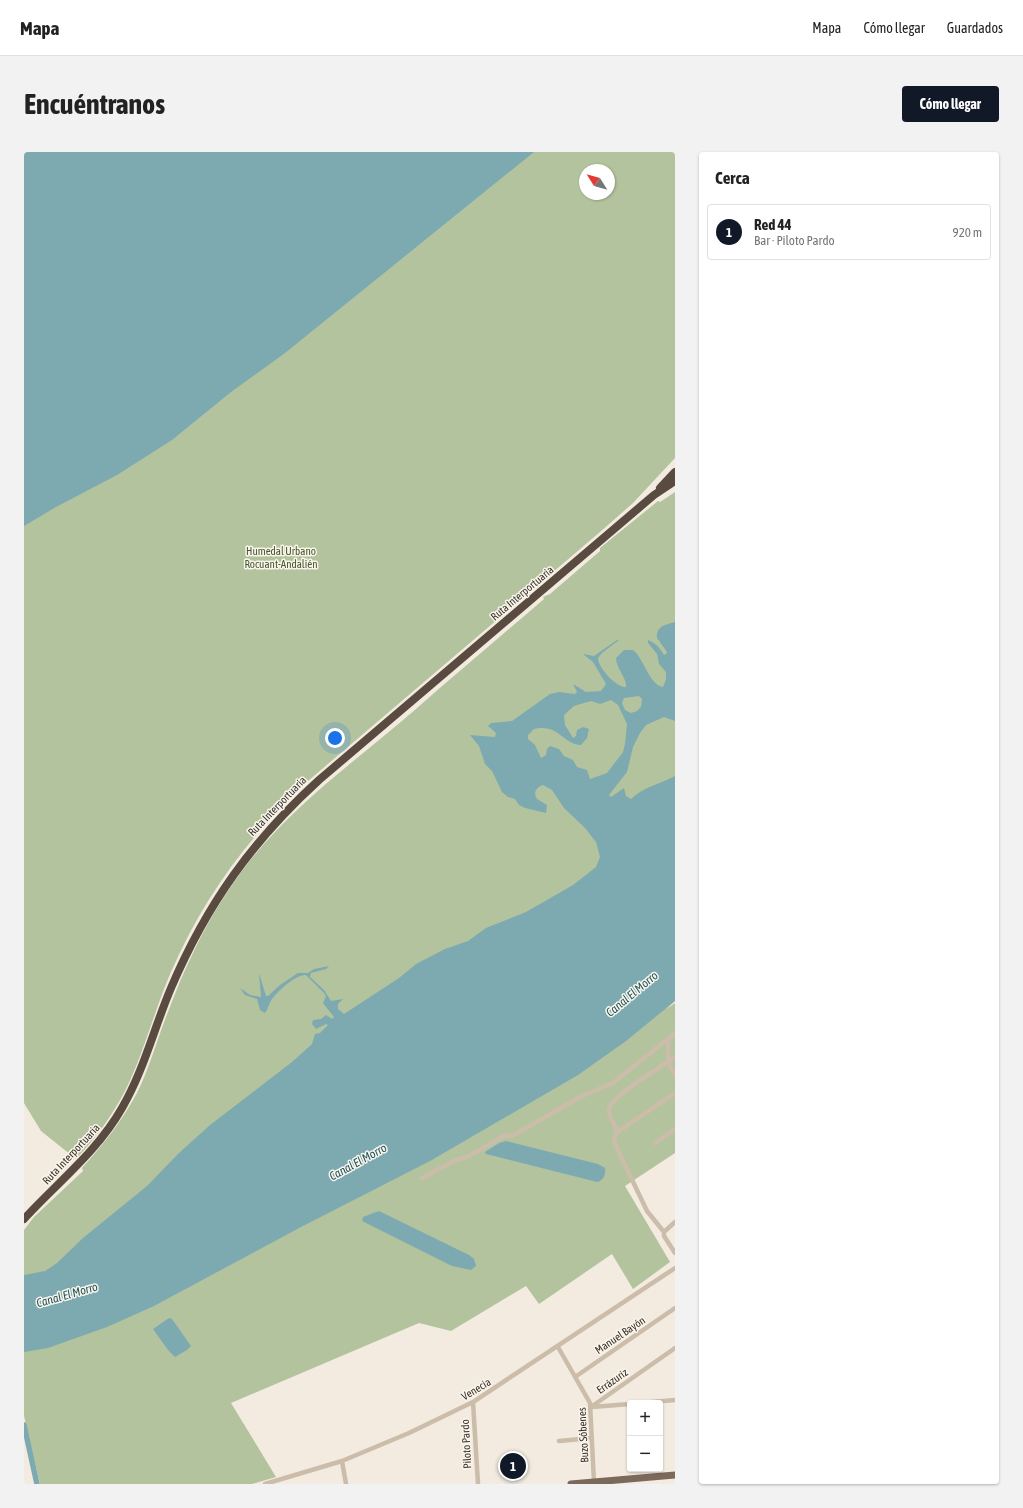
<!DOCTYPE html>
<html lang="es">
<head>
<meta charset="utf-8">
<style>
	body { margin:0; font-family:"Asap Condensed",sans-serif; background:#f2f2f2; color:#222 }
	.controls { position:absolute; right:12px; bottom:12px; display:grid; overflow:hidden; border-radius:4px; box-shadow:0 1px 3px #0004 }
	.controls button { width:36px; height:36px; display:grid; place-items:center; padding:0; border:0; border-bottom:1px solid #e0e0e0; background:#fff; color:#222; font:20px sans-serif }
	.compass { position:absolute; left:555px; top:12px; width:36px; height:36px; border-radius:50%; background:#fff; box-shadow:0 1px 3px #0004; rotate:307deg }
	.you { position:absolute; left:311px; top:586px; width:14px; height:14px; margin:-10px; border:3px solid #fff; border-radius:50%; background:#1a73e8; box-shadow:0 0 0 6px #1a73e833 }
	.badge { display:grid; place-items:center; width:26px; height:26px; border-radius:50%; background:#111827; color:#fff; font-size:13px; font-weight:700 }
	.pin { position:absolute; translate:-50% -50%; border:2px solid #fff; box-shadow:0 1px 4px #0006 }
	.list { margin:0; padding:0; list-style:none }
	h2 { display:flex; justify-content:space-between; align-items:center; height:52px; margin:0; padding:0 16px; font-size:17px }
	h2 small { font-size:13px; font-weight:400; color:#767676 }
	.list li { display:grid; grid-template-columns:26px 1fr auto; gap:12px; align-items:center; box-sizing:border-box; height:56px; margin:0 8px 8px; padding:0 8px; border:1px solid #e0e0e0; border-radius:4px }
	.list b { display:block; font-size:15px; white-space:nowrap }
	.list p { margin:0; font-size:13px; white-space:nowrap; color:#767676 }
	.list em { font-size:13px; font-style:normal; color:#767676 }
	.map { position:relative; flex:none; width:651px; height:1332px; overflow:hidden; border-radius:4px }
	header { display:flex; align-items:center; gap:24px; box-sizing:border-box; height:56px; padding:0 20px; background:#fff; border-bottom:1px solid #e0e0e0 }
	header strong { font-size:19px }
	nav { display:flex; gap:22px; margin-inline-start:auto; font-size:14px }
	.intro { display:flex; align-items:center; justify-content:space-between; box-sizing:border-box; height:96px; padding:0 24px }
	h1 { margin:0; font-size:28px }
	.button { padding:10px 18px; border-radius:4px; background:#111827; color:#fff; font-size:14px; font-weight:700 }
	main { display:flex; gap:24px; padding:0 24px }
	aside { flex:1; background:#fff; border-radius:4px; box-shadow:0 1px 3px #0004 }
	.map>svg:first-child { display:block }
</style>
</head>
<body>
<header>
<strong>Mapa</strong>
<nav><a>Mapa</a><a>Cómo llegar</a><a>Guardados</a></nav>
</header>
<div class="intro"><h1>Encuéntranos</h1><a class="button">Cómo llegar</a></div>
<main>
<div class="map">
<svg width="651" height="1332" viewBox="0 0 651 1332">
	<rect width="100%" height="100%" fill="#f3ebdf"/>
	<path fill="#b3c39e" fill-rule="evenodd" d="M457,0H651V306L609,351L576,380L284,629C224,685 180,745 147,820C130,859 120,901 101,939C88,964 71,987 52,1007L17,979L0,951V328ZM561,18H585V42H561Z
		M651,340V849L642,857L651,851V1001L601,1034L646,1110L609,1137L588,1102L515,1152L502,1134L427,1179L395,1171L207,1251L252,1325L228,1332H16L0,1264V1078L10,1065L59,1019L58,1016C79,993 98,969 113,941C126,915 133,887 144,860C160,817 180,774 206,736C255,662 326,614 392,557C433,521 477,484 520,447L519,445L526,442L576,399V396L634,349L636,350Z"/>
	<path fill="#7daab1" fill-rule="evenodd" d="M0,0H510L261,201L207,240L148,288L93,323L32,355L0,374Z
		M651,470V569L640,565L622,573L616,581L609,595L603,620L585,643L587,645L600,636L602,644L607,647C619,635 636,632 651,624V849L602,889L554,923L406,1009L277,1075L130,1154L83,1175L24,1196L0,1200V1123L21,1119L33,1111L59,1086L123,1034L155,1001L186,973L268,910L288,892L291,882L296,881L304,873L302,872L292,877L288,872L289,868L297,867L302,863L308,867L310,865L299,851L302,844L300,841L282,823C272,822 254,839 248,847C245,851 244,857 241,861L236,858L233,847L221,843L216,836L226,843L237,845L235,821L242,844H244L256,833L274,821H284L290,817L305,814L302,817L287,821L286,825L300,838L307,849L319,847L314,852V857L320,862L375,826L392,812L421,797L444,789L462,776L502,760L549,733L572,715L576,705L572,690L561,676L540,656L528,638L519,633C512,635 509,641 513,647L523,653L522,661L501,656L495,653L491,647L484,645L478,640L468,619L461,612L455,594L446,583L471,585L472,581L464,574L467,571L488,569L526,542L535,540L551,542L553,540L549,532L562,540L577,539L582,532L569,510L559,502L570,504L593,488H595L578,501L574,506C574,516 593,536 602,535C603,526 592,516 592,506L600,498H609C620,506 625,533 639,535L642,527V520L635,512L633,502L624,491V488C632,491 636,496 640,503L642,502L643,500L633,486C632,474 641,473 651,470ZM615,544L618,547L617,555L613,559L607,561L601,558L598,551L600,546ZM587,548L594,553L603,572L601,592L599,600L583,621L566,627L563,618L553,615L549,608L540,604L535,597L526,594L523,597L522,603L517,606L511,593L504,587V583L510,577C535,571 538,592 557,593L563,586L565,577L559,575L553,578L552,584L549,586L541,573L540,563L550,554L560,551L567,549L576,552Z
		M482,989L574,1012L581,1016C582,1023 579,1029 573,1030L462,1002L461,1000L475,991Z
		M355,1059L445,1103L450,1107L452,1114L447,1118L428,1114L338,1069L339,1065Z
		M145,1166L148,1167L167,1194L163,1198L151,1205L144,1198L129,1177Z"/>
	<g fill="none" stroke-linecap="round" stroke-linejoin="round">
		<path stroke="#7daab1" stroke-width="5.5" d="M0,1273L13,1332"/>
		<path stroke="#ccbcaa" stroke-width="4.5" d="M644,887V910L651,923
			M592,981L651,941
			M631,991L651,977
			M398,1026L432,1008L443,1005L480,984L490,983L556,945L589,931L651,881
			M640,1080L623,1059L591,992C589,987 592,985 592,981C593,973 584,965 585,957C587,944 639,914 651,905
			M640,1080V1084L651,1101
			M640,1080L651,1070
			M534,1195L566,1251L570,1330
			M551,1225L651,1156
			M449,1250L454,1332
			M617,1251L651,1248
			M567,1255L651,1196
			M568,1255L606,1252
			M535,1289L568,1286
			M318,1309L322,1332
			M241,1332L318,1309L385,1281L449,1250L651,1116"/>
		<path stroke="#7b695b" stroke-width="7" d="M547,1332L651,1323"/>
		<path stroke="#5a4b41" stroke-width="8" d="M636,336L651,320
			M0,1067C34,1030 73,1000 98,956C120,918 130,876 147,836C183,752 228,689 295,628L630,343L651,329"/>
	</g>
	<g text-anchor="middle" stroke-width="3" stroke-linejoin="round" paint-order="stroke">
		<g font-size="11" fill="#44582d" stroke="#faf5eb">
			<text x="257" y="403">Humedal Urbano<tspan x="257" dy="13">Rocuant-Andalién</tspan></text>
		</g>
		<g font-size="11" fill="#39302a" stroke="#faf5eb">
			<text transform="translate(498 441) rotate(-40)" y="4">Ruta Interportuaria</text>
			<text transform="translate(253 654) rotate(-46)" y="4">Ruta Interportuaria</text>
			<text transform="translate(47 1002) rotate(-47)" y="4">Ruta Interportuaria</text>
			<text transform="translate(596 1183) rotate(-34)" y="4">Manuel Bayón</text>
			<text transform="translate(588 1229) rotate(-35)" y="4">Errázuriz</text>
			<text transform="translate(452 1237) rotate(-31)" y="4">Venecia</text>
			<text transform="translate(559 1283) rotate(-93)" y="4">Buzo Sóbenes</text>
			<text transform="translate(442 1292) rotate(-93)" y="4">Piloto Pardo</text>
		</g>
		<g font-size="12" font-style="italic" fill="#1e525b" stroke="#faf5eb">
			<text transform="translate(608 842) rotate(-40)" y="4">Canal El Morro</text>
			<text transform="translate(334 1010) rotate(-29)" y="4">Canal El Morro</text>
			<text transform="translate(43 1143) rotate(-16)" y="4">Canal El Morro</text>
		</g>
	</g>
</svg>
<div class="controls">
<button>+</button>
<button>−</button>
</div>
<svg class="compass" viewBox="-18 -18 36 36"><path d="M0-13l5 13h-10z" fill="#e53935"/><path d="M0 13l5-13h-10z" fill="#767676"/></svg>
<div class="you"></div>
<div class="pin badge" style="left:489px;top:1314px">1</div>
</div>
<aside>
<h2>Cerca<small></small></h2>
<ul class="list">
<li><span class="badge">1</span><div><b>Red 44</b><p>Bar · Piloto Pardo</p></div><em>920 m</em></li>
</ul>
</aside>
</main>
</body>
</html>
